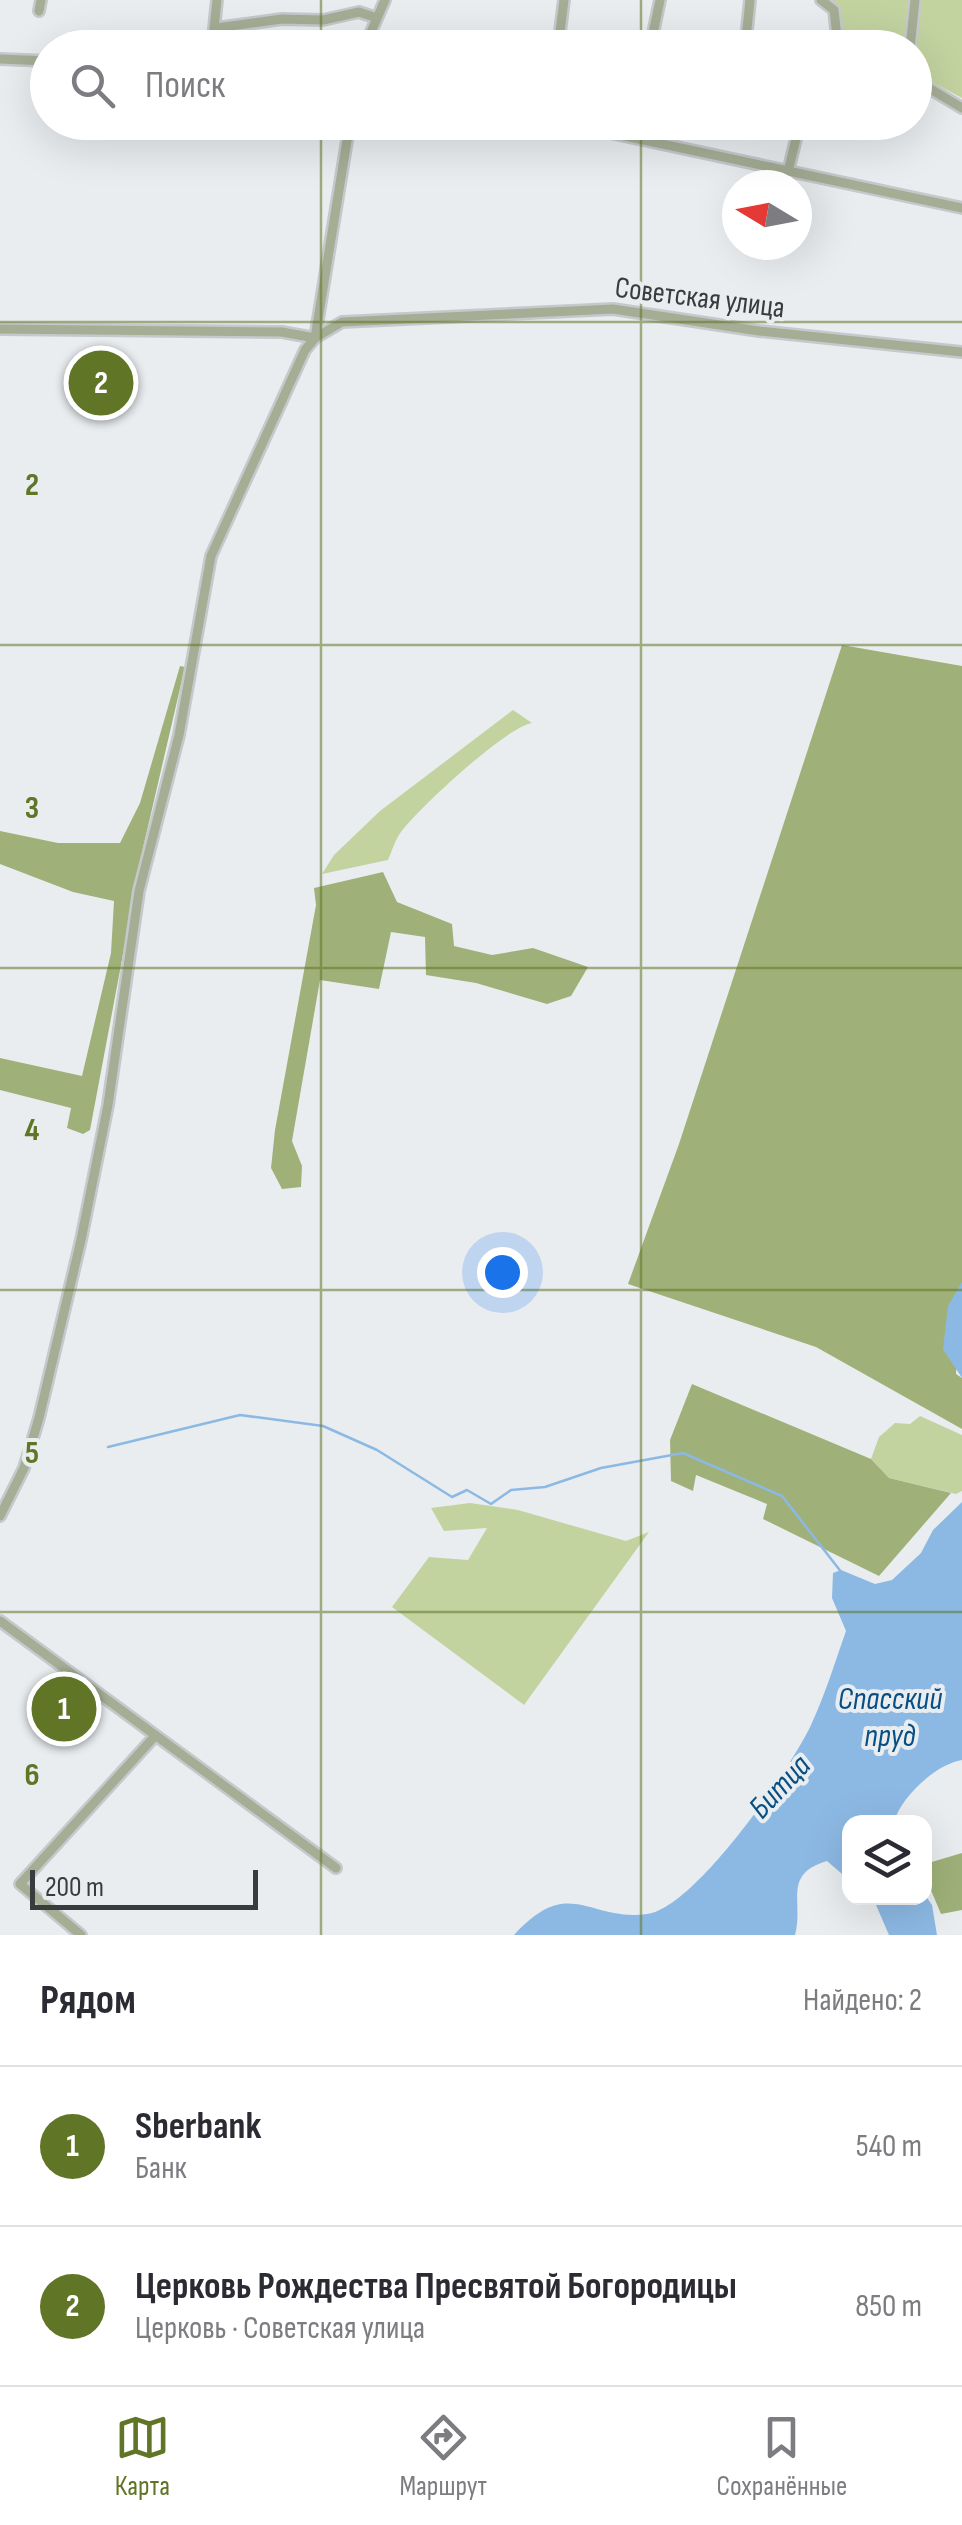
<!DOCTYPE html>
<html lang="ru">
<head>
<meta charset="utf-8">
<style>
	body { margin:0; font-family:"Sofia Sans Condensed",sans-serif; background:#f7f7f7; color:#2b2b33 }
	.controls { position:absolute; right:30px; bottom:30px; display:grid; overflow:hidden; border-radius:20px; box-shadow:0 10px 40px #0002 }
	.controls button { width:90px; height:90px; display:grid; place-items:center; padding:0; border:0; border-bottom:2px solid #e1e1e2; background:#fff; color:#2b2b33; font:50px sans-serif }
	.compass { position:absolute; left:722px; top:170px; width:90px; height:90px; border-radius:50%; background:#fff; box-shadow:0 10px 40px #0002; rotate:280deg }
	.scale { position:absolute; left:30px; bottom:25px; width:228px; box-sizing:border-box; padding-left:10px; border:5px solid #393b3c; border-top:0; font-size:28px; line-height:35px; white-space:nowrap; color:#393b3c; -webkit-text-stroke:8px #e9edf0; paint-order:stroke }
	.you { position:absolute; left:502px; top:1272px; width:35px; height:35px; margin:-25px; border:8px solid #fff; border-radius:50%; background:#1a73e8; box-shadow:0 0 0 15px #1a73e833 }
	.badge { display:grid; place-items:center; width:65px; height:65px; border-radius:50%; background:#607525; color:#fff; font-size:32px; font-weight:700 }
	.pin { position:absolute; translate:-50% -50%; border:5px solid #fff; box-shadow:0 2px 10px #0006 }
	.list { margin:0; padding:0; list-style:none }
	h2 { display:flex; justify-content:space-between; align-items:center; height:130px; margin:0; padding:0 40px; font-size:42px }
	h2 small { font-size:32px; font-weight:400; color:#7c7c81 }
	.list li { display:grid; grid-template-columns:65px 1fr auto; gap:30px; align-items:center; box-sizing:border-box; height:160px; padding:0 40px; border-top:2px solid #e1e1e2 }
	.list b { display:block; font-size:38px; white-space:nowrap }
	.list p { margin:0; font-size:32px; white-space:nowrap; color:#7c7c81 }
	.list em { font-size:32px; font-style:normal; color:#7c7c81 }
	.icon { flex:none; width:55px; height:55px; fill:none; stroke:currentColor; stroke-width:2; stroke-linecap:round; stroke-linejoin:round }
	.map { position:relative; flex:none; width:962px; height:1935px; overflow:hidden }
	.search { position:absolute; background:#fff; box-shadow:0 10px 40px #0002; left:30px; right:30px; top:30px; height:110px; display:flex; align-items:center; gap:25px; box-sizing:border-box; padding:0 35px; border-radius:55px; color:#7c7c81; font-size:38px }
	.sheet { height:450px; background:#fff }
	nav { display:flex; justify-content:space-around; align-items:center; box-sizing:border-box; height:140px; border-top:2px solid #e1e1e2; background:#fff; font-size:28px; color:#7c7c81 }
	nav a { display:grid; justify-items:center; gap:5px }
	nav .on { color:#607525 }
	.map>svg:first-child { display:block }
</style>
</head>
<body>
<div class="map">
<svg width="962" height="1935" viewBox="0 0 962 1935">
	<rect width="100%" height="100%" fill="#e9edf0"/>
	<path fill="#c2d3a0" d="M831,0H962V98L915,73L914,48L866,47L836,31Z
		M513,710L532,723C506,727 419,808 401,832C395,840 392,851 388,860L322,874L334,855L380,811Z
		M920,1416L962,1435V1491L956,1494L889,1478L871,1459L879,1437L895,1423L910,1424Z
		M470,1503L518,1510L626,1541L649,1532L524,1705L392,1607L429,1557L468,1560L487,1528L444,1531L431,1508Z"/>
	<path fill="#9fb179" d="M842,645L962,666V1282L956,1374L962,1378V1429L816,1347L628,1284L679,1144Z
		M180,666L185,667L143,848L90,1130L83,1134L67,1128L71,1108L0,1090V1058L82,1076L111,953L114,901L73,892L0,864V831L58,843H120L140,803Z
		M383,872L397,902L452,924L454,946L492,955L533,948L588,967L571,996L547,1004L476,983L426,975L425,937L391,932L379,989L320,980L292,1141L302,1166L301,1187L282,1189L271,1168L275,1130L316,905L314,888Z
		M692,1384L871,1459L889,1478L951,1493L879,1576L763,1519L767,1504L696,1475L693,1491L671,1481L670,1440Z
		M962,1853V1910L941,1914L925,1876V1864Z"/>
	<path fill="#8cb9e4" d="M962,1282V1378L943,1349L948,1306Z
		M962,1502V1760C936,1764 901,1797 894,1822H850L849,1880L827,1861C782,1874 804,1902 795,1935H514C570,1874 588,1922 647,1914C695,1908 791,1768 811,1725C825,1695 835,1662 846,1631L832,1598L833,1573L841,1570L875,1584L892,1580L921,1553L933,1530Z
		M925,1895L932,1905L937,1935H889L873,1898Z"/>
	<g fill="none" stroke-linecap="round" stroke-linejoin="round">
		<path stroke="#8cb9e4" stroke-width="2.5" d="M108,1447L240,1415L323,1426L377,1450L452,1497L467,1490L491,1504L511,1490L545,1487L601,1468L683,1453L782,1496L842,1573"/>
		<g stroke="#c6c9cc" stroke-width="14">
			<path id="minor" d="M821,0L834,10L837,37L856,48
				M39,11L41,0
				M216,28L282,19L323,20L359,12L377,18
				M212,48L217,0
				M364,48L385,0
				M558,48L564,0
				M650,48L660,0
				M745,48L750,0
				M910,48L915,0
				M0,59L48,61
				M914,79L962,108
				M559,122L962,208
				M788,172L800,122
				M0,329L282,332L315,338L350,122
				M0,1516L24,1468L39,1418L81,1240L108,1105L139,891L179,735L211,556L305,350L315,338L342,322L613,309L759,331L962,352
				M0,1621L336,1868
				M81,1935L20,1884L155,1736"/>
		</g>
		<use href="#minor" stroke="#a5ad95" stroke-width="9"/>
	</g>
	<path fill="none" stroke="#607525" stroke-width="2.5" stroke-opacity="0.55" d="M321,0V48M641,0V48M321,122V1935M641,122V1935M0,322H962M0,645H962M0,968H962M0,1290H962M0,1612H962"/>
	<g text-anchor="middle" stroke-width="8" stroke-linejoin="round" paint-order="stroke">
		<g font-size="30" fill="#393b3c" stroke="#e9edf0">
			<text transform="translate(700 297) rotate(7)" y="10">Советская улица</text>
		</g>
		<g font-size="32" font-style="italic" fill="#074f84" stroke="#e9edf0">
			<text x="890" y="1709">Спасский<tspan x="890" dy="37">пруд</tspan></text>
			<text transform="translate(779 1786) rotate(-47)" y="11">Битца</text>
		</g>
	</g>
	<g font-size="32" text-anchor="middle" font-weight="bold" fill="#607525" stroke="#e9edf0" stroke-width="8" stroke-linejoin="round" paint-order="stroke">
		<text x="32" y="495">2</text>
		<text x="32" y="818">3</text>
		<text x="32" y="1140">4</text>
		<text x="32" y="1463">5</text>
		<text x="32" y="1785">6</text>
	</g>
</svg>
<div class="controls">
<button><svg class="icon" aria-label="layers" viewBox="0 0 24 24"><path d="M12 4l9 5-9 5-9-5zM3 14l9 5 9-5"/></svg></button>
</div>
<svg class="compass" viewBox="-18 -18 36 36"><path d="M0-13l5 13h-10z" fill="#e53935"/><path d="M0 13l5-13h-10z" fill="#7c7c81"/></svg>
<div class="scale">200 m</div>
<div class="you"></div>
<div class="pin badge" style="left:64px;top:1709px">1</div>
<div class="pin badge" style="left:101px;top:383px">2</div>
<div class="search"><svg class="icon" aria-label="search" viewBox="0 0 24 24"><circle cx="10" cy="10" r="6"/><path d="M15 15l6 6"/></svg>Поиск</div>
</div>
<section class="sheet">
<h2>Рядом<small>Найдено: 2</small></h2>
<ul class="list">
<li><span class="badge">1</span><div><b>Sberbank</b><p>Банк</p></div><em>540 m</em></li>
<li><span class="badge">2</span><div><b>Церковь Рождества Пресвятой Богородицы</b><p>Церковь · Советская улица</p></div><em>850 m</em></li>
</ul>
</section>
<nav>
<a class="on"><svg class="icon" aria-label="map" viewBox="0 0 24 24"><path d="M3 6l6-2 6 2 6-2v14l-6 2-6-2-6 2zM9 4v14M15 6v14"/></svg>Карта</a>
<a><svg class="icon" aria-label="directions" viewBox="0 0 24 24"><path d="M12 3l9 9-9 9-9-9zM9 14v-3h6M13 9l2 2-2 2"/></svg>Маршрут</a>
<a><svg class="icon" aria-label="saved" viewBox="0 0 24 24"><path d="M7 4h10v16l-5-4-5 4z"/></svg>Сохранённые</a>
</nav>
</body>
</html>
